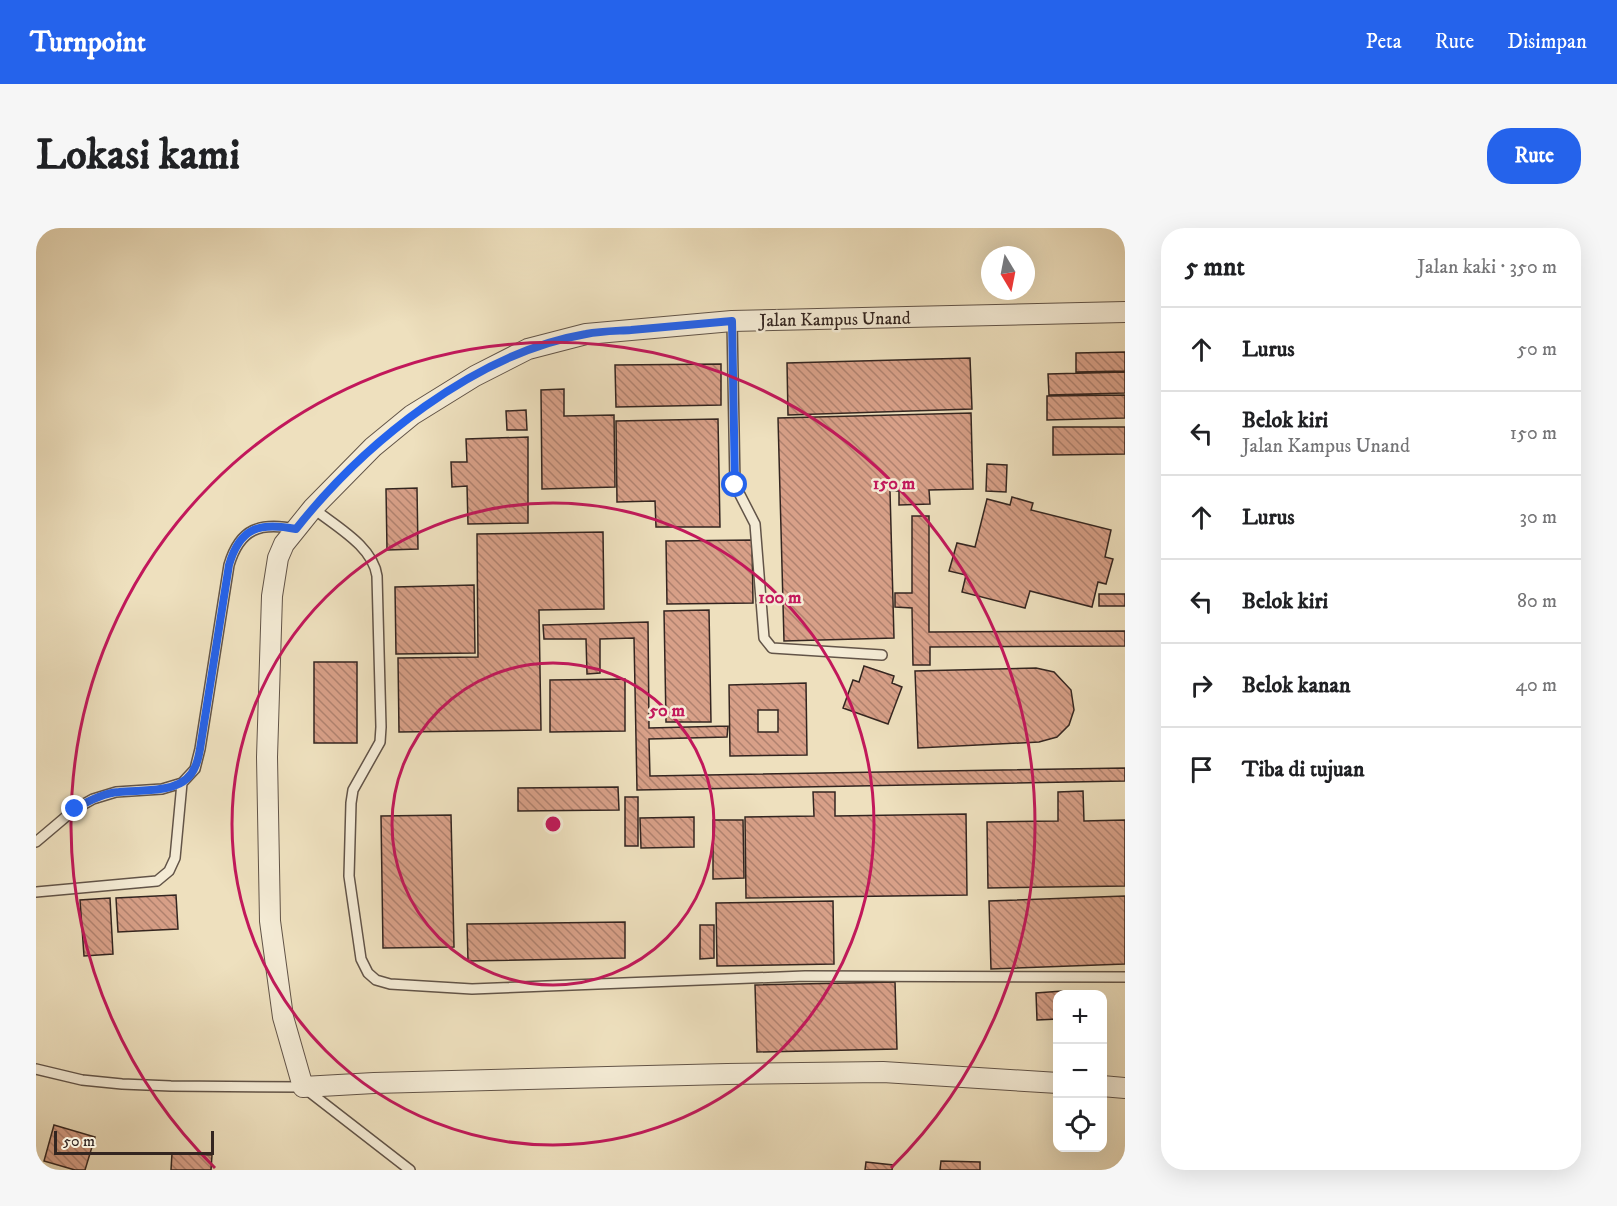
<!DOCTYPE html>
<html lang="id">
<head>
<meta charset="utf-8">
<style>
	body { margin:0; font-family:"IM FELL DW Pica",serif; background:#f6f6f6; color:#202124 }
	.controls { position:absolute; right:18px; bottom:18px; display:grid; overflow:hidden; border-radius:12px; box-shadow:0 6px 24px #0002 }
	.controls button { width:54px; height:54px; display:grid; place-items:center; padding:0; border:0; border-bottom:2px solid #e0e0e0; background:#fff; color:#202124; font:30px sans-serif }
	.compass { position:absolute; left:945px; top:18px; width:54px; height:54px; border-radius:50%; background:#fff; box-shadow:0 6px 24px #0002; rotate:170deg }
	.scale { position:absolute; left:18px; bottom:15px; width:160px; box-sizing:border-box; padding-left:6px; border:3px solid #332520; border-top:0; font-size:16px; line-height:21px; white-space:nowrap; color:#332520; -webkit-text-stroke:4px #f4ebd5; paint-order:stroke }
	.stop { position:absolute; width:18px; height:18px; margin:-14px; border:4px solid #2563eb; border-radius:50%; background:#fff }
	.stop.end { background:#2563eb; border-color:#fff; box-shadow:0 2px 6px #0008 }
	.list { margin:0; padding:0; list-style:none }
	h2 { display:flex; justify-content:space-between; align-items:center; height:78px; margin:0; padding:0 24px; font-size:26px }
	h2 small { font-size:20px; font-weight:400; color:#757577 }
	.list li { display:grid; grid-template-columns:39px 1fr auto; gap:18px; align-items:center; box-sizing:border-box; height:84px; padding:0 24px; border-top:2px solid #e0e0e0 }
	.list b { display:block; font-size:22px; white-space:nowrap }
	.list p { margin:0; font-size:20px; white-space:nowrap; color:#757577 }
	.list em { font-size:20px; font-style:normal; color:#757577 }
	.icon { flex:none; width:33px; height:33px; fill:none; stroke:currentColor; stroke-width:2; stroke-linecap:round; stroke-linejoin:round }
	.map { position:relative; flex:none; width:1089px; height:942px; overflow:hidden; border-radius:24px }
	header { display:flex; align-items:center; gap:36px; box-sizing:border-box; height:84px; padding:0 30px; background:#2563eb; color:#fff }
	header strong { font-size:28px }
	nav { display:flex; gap:33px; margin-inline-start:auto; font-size:21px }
	.intro { display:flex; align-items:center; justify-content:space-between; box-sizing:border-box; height:144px; padding:0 36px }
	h1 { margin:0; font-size:42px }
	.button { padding:15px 27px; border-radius:24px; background:#2563eb; color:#fff; font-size:21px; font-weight:700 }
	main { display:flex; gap:36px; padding:0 36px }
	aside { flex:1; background:#fff; border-radius:24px; box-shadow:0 6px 24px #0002 }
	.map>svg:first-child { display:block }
</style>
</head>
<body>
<header>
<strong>Turnpoint</strong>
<nav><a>Peta</a><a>Rute</a><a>Disimpan</a></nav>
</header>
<div class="intro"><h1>Lokasi kami</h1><a class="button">Rute</a></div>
<main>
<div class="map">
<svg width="1089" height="942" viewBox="0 0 1089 942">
	<defs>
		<pattern id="building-back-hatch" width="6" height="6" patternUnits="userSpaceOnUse" patternTransform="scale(1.5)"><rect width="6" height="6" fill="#d8a088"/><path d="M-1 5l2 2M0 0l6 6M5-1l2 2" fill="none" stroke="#b0826f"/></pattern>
	</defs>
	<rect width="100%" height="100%" fill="#eee0be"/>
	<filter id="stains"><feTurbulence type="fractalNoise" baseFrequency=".00333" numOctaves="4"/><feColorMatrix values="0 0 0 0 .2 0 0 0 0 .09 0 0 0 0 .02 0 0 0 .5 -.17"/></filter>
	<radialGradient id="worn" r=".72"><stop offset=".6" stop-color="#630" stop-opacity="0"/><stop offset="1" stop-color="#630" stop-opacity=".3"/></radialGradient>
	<path fill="url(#building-back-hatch)" stroke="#332520" stroke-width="1.5" fill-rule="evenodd" d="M1089,124V143L1040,144V125Z
		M934,130L936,181L752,187L751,135Z
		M685,136V177L580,179L579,137Z
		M1089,144V165L1013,167L1012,146Z
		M528,161V188L578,187L579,259L506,261L505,162Z
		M1089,167V190L1011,192V168Z
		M490,182L491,202H471L470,183Z
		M935,185L937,261L893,262L894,276L863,277V263H854L858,410L748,413L742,190Z
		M682,191L684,299H620L619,273L581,274L580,193Z
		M1017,199H1089V226L1017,227Z
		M492,209V295L432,296L431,258L416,259L415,234H431L430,211Z
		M951,236L971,237L970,264L950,263Z
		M381,260L382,321L351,322L350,261Z
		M976,269L997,275L995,282L1075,302L1069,329L1077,331L1070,356L1062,354L1056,379L994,363L989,380L926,364L930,347L913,343L921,315L939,319L951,271L974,277Z
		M876,288H893V404L1089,403V418L894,419V437H877L876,380L859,379V365H876Z
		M567,304L568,381L503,382L505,502L363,504L362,430L442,429L441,306Z
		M716,312L717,375L631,376L630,313Z
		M438,357L439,425L360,426L359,359Z
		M1063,366H1089V378H1063Z
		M673,382L675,494H630L628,383Z
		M612,394L613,500L692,498L691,509L613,511L614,548L1089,540V553L601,562L598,410L564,411V445L551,446L550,411H508L507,397Z
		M278,434H321V515H278Z
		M828,438L858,448L856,455L866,459L852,496L807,480L817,452L823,454Z
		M1000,440L1018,444L1035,462L1038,482L1033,497L1021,509L1003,514L882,520L879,443Z
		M589,451V503L514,504V452Z
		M770,455L771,527L694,528L693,457ZM722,482H742V504H722Z
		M582,559L583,582L482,583V560Z
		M1047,563L1048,593L1089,592V658L952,660L951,594L1022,593V564Z
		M777,564H799V588L930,586L931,667L710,670L709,589L778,588Z
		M589,569H602V618H589Z
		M415,587L418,719L347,720L345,588Z
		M658,589V619L605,620L604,590Z
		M677,592H707L708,650L677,651Z
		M140,667L142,701L82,704L80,670Z
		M1089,668V736L955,741L953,673Z
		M74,670L77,726L48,728L44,672Z
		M797,673L798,736L681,738L680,675Z
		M589,694V730L432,733L431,696Z
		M664,697H678V730L664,731Z
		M859,754L861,821L721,824L719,757Z
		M1026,763V766H1022V791L1001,792L1000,765Z
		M18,897L59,909L49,942H39L8,933Z
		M136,925L176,927L175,942H135Z
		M905,933L944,934V942H904Z
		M830,934L857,937L856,942H829Z"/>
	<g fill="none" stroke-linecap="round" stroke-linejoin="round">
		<g stroke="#625448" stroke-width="12">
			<path id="lane" d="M696,93L699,257L719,296L728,410L736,420L846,427
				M277,280C299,298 337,318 341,348L345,499L344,514L317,562L315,575L313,648L325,731L332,745L340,752L354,756L436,761L769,748L1089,749
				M0,614L39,581L57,571L80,564L126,561L146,555L159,541L164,521L193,337C204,300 224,294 260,301
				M0,664L121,653L133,643L139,630L146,555
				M0,841L46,852L86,856L135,858L267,859L374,942"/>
		</g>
		<g stroke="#625448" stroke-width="22">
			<path id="street" d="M1022,855L847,844L691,846L338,855L267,859L247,789L234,693L231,529L236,368L242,330L248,316L277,280L337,219L376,187L439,148L492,121L550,106L696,93L1089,84
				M1066,858L1089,860"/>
		</g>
		<use href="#lane" stroke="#f4ebd5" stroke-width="9"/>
		<use href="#street" stroke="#f4ebd5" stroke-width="20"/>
	</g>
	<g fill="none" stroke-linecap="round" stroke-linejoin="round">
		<path stroke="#2563eb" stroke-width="8" d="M39,581C52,573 67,565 83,564C107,561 148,567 159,539C162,533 163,527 164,521L193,337C204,299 224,294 260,301C328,215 439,125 550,106C565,103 580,103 595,102C629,99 662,96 696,93L699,257"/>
	</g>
	<g fill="none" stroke="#c2185b" stroke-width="3">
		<circle cx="517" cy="596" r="161"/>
		<circle cx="517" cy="596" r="321"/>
		<path d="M179 940A482 482 0 1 1 855 940"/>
	</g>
	<g text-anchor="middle" stroke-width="5" stroke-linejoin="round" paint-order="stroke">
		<g font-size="18" fill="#332520" stroke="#f4ebd5">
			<text transform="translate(799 91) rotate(-1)" y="6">Jalan Kampus Unand</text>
		</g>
	</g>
	<circle cx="517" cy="596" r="9" fill="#c2185b" stroke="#f4ebd5" stroke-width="3"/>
	<g font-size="18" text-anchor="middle" font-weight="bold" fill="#c2185b" stroke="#f4ebd5" stroke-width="5" stroke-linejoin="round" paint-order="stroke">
		<text x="858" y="261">150 m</text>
		<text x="744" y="375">100 m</text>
		<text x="631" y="488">50 m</text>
	</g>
	<rect width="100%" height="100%" filter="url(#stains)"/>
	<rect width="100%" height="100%" fill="url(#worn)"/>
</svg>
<div class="controls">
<button>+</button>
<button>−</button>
<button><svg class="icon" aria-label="locate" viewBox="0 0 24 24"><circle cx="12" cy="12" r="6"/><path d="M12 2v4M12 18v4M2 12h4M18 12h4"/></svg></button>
</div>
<svg class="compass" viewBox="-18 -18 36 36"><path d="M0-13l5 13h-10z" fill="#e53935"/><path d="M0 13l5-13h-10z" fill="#757577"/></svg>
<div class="scale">50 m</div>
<div class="stop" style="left:699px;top:257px"></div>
<div class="stop end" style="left:39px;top:581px"></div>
</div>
<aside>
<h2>5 mnt<small>Jalan kaki · 350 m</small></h2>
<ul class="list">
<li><svg class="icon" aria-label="ahead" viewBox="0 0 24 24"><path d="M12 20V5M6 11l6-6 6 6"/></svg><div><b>Lurus</b></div><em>50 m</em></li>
<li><svg class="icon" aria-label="left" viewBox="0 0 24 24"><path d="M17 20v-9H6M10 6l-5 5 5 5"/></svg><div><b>Belok kiri</b><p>Jalan Kampus Unand</p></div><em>150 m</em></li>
<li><svg class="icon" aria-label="ahead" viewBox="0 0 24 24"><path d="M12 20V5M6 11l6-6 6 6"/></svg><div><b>Lurus</b></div><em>30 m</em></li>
<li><svg class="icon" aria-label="left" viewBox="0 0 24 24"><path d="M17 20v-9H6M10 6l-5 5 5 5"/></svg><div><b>Belok kiri</b></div><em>80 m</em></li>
<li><svg class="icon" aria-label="right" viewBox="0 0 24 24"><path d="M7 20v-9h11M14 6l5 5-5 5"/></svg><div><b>Belok kanan</b></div><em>40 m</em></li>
<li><svg class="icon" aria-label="arrive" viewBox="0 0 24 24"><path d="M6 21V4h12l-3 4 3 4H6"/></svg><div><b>Tiba di tujuan</b></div></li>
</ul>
</aside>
</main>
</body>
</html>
